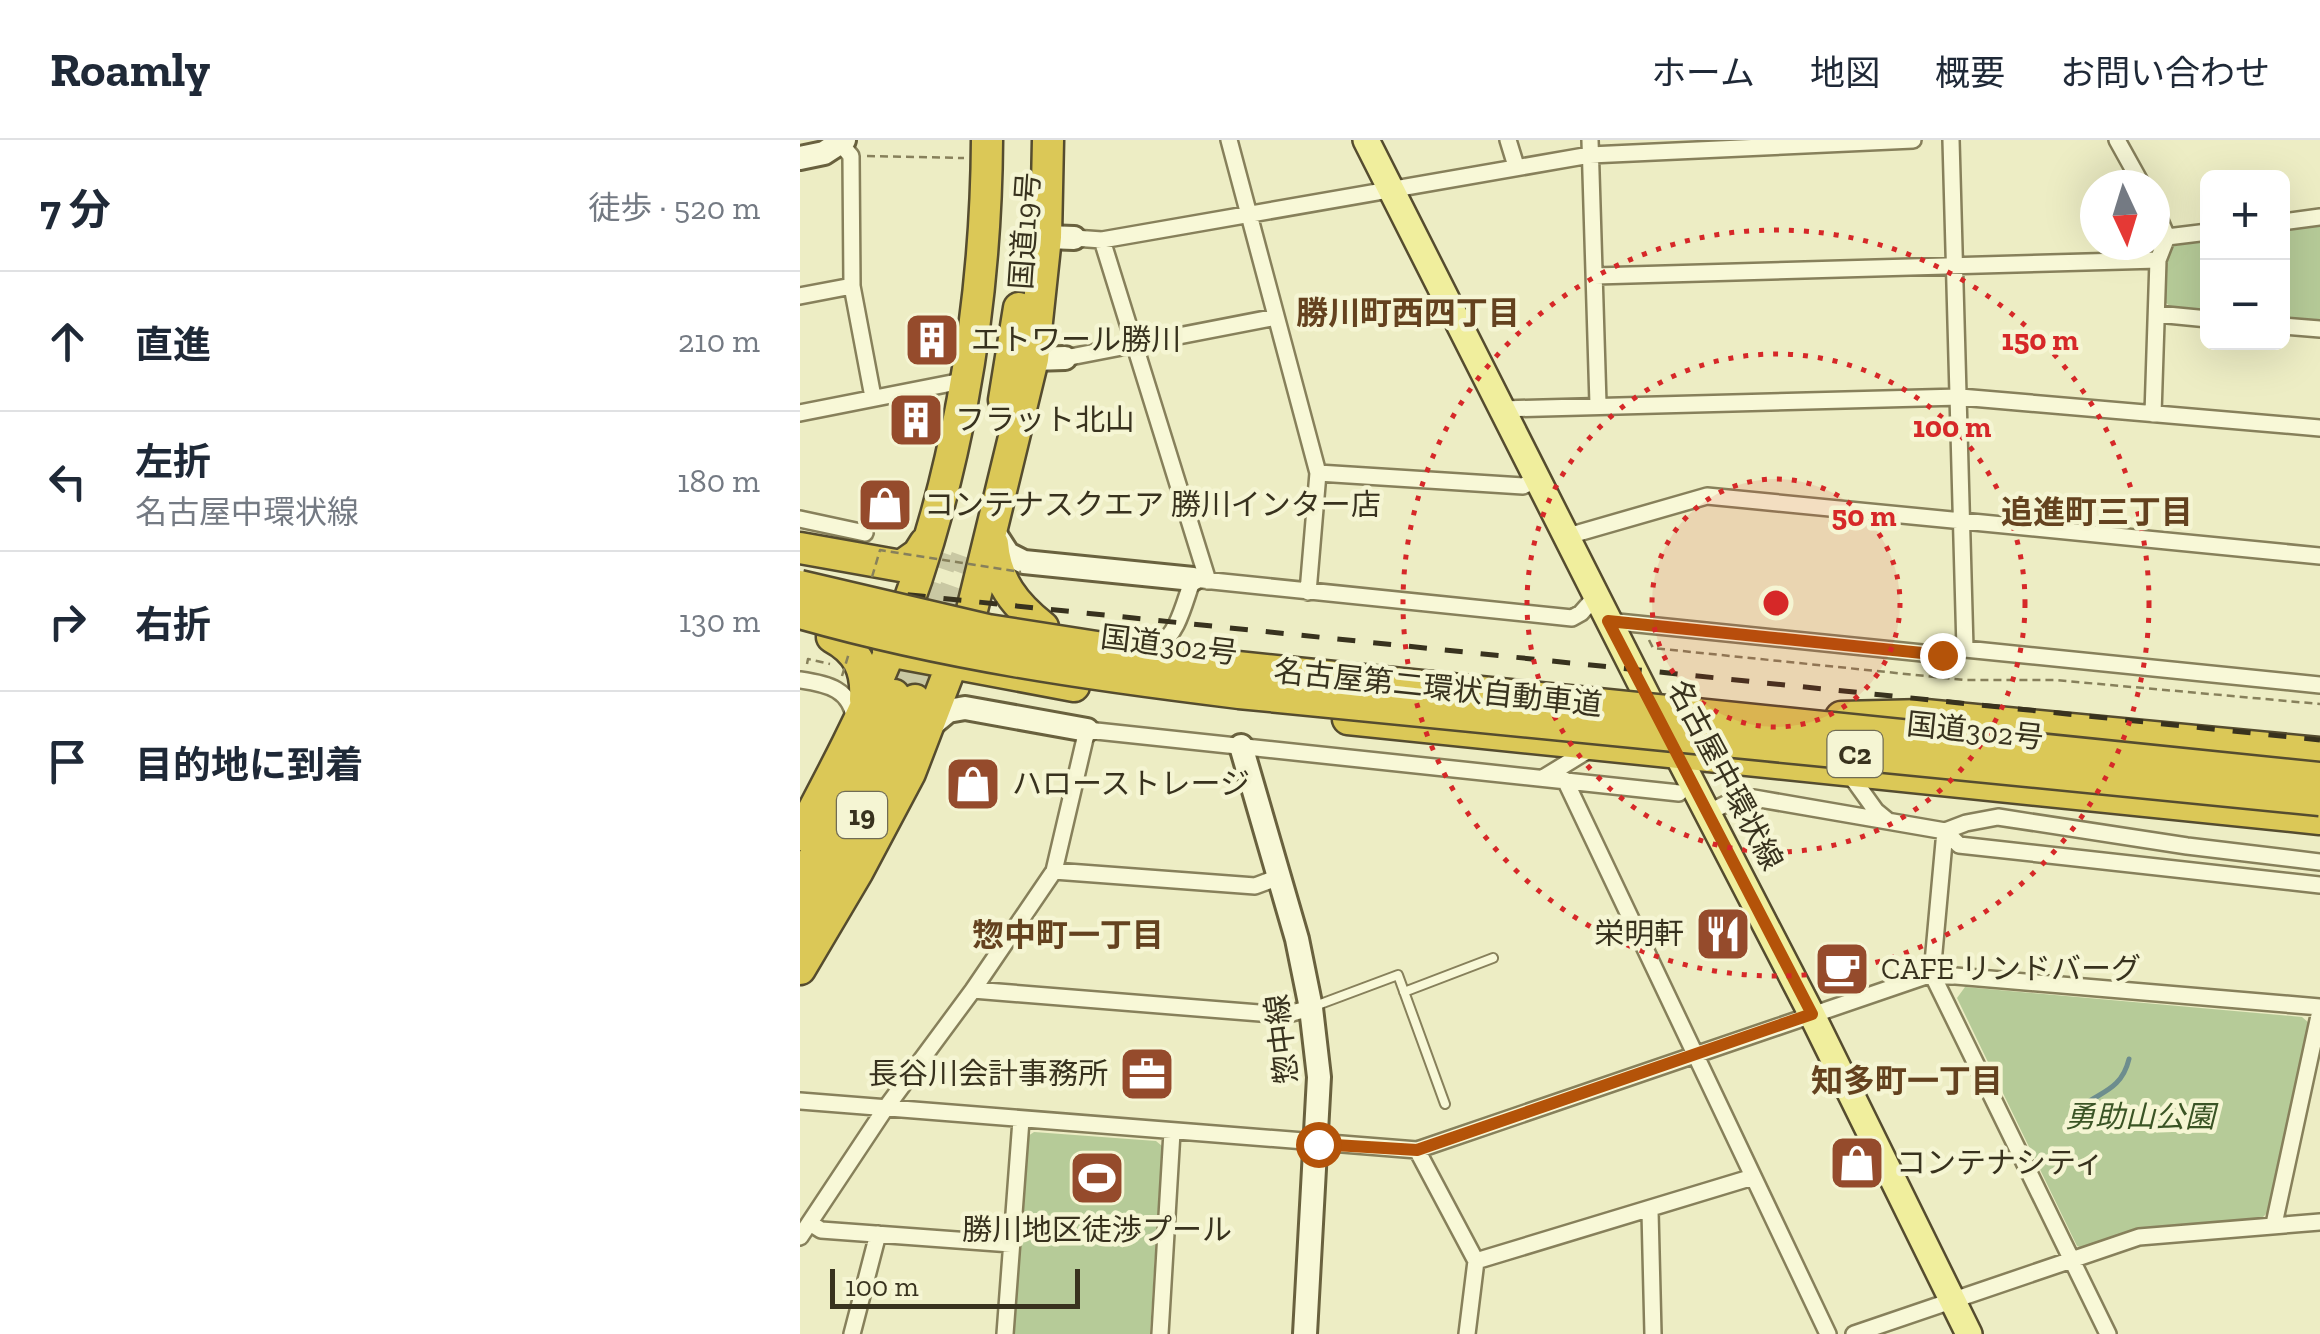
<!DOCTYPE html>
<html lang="ja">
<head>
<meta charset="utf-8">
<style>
	body { margin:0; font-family:"Zilla Slab","Noto Sans JP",serif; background:#f2f2f3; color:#1f2937 }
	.controls { position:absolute; right:30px; top:30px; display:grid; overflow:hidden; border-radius:15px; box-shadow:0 10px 40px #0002 }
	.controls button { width:90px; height:90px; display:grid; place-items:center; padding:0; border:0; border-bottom:2px solid #e0e1e3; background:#fff; color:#1f2937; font:50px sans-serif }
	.compass { position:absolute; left:1280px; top:30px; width:90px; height:90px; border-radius:50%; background:#fff; box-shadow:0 10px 40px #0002; rotate:176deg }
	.scale { position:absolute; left:30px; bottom:25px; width:250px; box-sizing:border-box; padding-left:10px; border:5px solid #38321e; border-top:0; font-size:28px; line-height:35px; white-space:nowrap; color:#38321e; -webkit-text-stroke:8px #f5f5d3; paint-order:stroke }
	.stop { position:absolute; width:30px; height:30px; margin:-22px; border:8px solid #b45309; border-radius:50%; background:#fff }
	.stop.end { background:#b45309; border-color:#fff; box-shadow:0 2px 10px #0008 }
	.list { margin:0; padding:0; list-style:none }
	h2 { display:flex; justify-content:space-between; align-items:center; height:130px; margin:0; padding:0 40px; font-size:42px }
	h2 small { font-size:32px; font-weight:400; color:#747a83 }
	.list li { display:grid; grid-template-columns:65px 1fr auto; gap:30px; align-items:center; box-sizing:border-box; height:140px; padding:0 40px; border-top:2px solid #e0e1e3 }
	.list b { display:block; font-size:38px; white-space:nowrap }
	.list p { margin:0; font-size:32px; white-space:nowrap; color:#747a83 }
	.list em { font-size:32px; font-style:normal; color:#747a83 }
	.icon { flex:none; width:55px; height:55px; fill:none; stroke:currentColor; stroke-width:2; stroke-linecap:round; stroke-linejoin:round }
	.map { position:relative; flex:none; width:1520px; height:1194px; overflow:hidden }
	header { display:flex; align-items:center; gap:60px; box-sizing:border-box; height:140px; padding:0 50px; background:#fff; border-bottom:2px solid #e0e1e3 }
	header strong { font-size:48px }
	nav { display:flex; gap:55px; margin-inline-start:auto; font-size:35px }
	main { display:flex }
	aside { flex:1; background:#fff }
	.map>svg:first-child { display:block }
</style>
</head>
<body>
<header>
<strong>Roamly</strong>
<nav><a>ホーム</a><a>地図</a><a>概要</a><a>お問い合わせ</a></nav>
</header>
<main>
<aside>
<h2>7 分<small>徒歩 · 520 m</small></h2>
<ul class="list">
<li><svg class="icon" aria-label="ahead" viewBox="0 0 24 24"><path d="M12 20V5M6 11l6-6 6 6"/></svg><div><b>直進</b></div><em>210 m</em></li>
<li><svg class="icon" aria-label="left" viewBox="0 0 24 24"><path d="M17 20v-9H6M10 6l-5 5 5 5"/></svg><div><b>左折</b><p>名古屋中環状線</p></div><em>180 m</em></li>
<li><svg class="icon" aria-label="right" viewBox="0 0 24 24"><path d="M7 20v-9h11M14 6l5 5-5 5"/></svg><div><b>右折</b></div><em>130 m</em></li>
<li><svg class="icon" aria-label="arrive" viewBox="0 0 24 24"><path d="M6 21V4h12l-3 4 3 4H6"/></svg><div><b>目的地に到着</b></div></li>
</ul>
</aside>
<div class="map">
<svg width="1520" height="1194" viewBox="0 0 1520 1194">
	<rect width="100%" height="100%" fill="#ededc4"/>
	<path fill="#b6cb98" d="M1520,85V182L1483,178L1482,91Z
		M1407,101V170L1371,167L1365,162L1367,112L1373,106Z
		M1165,847L1502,877L1509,883L1467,1073L1462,1078L1339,1090L1285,1109L1277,1106L1157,858Z
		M234,992L356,1001L362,1006L350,1194H213L228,996Z"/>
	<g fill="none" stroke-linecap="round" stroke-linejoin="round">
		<path stroke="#6d8d8e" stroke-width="5" d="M1269,986C1282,950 1319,961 1329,919"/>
		<path stroke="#c9c8a3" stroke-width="30" stroke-dasharray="30 15" stroke-linecap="butt" d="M94,555L113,507L144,413
			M115,560L166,417"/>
		<g stroke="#87805b" stroke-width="12">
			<path id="lane" d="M604,852L693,818
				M515,866L598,835L645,964"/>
		</g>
		<g stroke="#87805b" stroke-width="20">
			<path id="street" d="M429,0L518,333
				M708,0L716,26
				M790,0L798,264
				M1151,0L1165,509
				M1317,0L1342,45
				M41,4L51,16L52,146L73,257
				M1355,68L1367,97L1408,92
				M1482,82L1520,77
				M274,98L302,100L790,15L1113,0
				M302,100L408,441
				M795,136L1358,120
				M0,156L52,146
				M1357,174L1408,179
				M1482,186L1520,189
				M265,218L476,177
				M702,269L1160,257L1520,288
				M0,273L167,240
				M1353,274L1358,120L1367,97
				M0,379L65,393
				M768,396L907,356L1520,416
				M508,452L518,333L723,346L738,339
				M808,481L1142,515L1165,509L1520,545
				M358,505C378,496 385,459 393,439L772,478L781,473L797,455
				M0,540C28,544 51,549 55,581
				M1048,632L1076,671L1087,680
				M743,638L795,606
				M765,640L1028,1194
				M909,672L934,660L954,658L1145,691L1166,683L1198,677L1387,706L1520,722
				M1145,691L1132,834L1308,1194
				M1145,691L1159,705L1520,745
				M254,731L455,746L479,737
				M173,850L484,875L511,868
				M0,961L617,1010L1132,834L1520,867
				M617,1010L676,1121L667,1194
				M850,1071L853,1194
				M10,1083L21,1090L211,1104
				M1474,1084L1520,871
				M0,1097L85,969L173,850L254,731L287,590L879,653
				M676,1121L953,1037
				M52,1194L78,1094
				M205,1194L221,980
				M360,1194L372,992
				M1054,1194L1339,1097L1520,1082"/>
		</g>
		<g stroke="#69613e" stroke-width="28">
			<path id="secondary" d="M0,18L24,13L44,0
				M246,97L274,98
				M233,219L265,218
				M193,391L208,414L224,422L393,439
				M130,586L148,571L165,568L287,590
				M441,606L497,799L511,868L519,937L505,1194"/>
		</g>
		<g stroke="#554c2f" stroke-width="30">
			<path id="primary" d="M566,0L847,556L1012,875L1169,1194"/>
		</g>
		<g stroke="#554c2f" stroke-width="35">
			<path id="highway" d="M204,260L219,168
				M193,404C196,441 215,465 243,487
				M0,408L101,426L118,414L125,403
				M32,497C58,511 67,530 65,559
				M88,511L274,546
				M1041,577L1125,575L1520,613
				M548,579L1520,679
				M0,695C32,635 64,574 90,511C155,351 186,173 187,0
				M0,743L48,655L94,555
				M0,786L69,661L115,560
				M0,829L58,731L110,633L171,474L233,219L246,97L248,0"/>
		</g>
		<path stroke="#87805b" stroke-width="2.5" stroke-dasharray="8 5" stroke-linecap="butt" d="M67,16L164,18
			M849,500L853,508L1164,540H1255L1520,564
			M7,524L8,519L30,524"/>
		<use href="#lane" stroke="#f8f8d7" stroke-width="8"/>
		<use href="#street" stroke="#f8f8d7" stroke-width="15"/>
		<use href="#secondary" stroke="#f8f8d7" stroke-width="22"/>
		<use href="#primary" stroke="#f0ee9d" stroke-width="25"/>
		<use href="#highway" stroke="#dbc857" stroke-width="30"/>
		<path stroke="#38321e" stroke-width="5" stroke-dasharray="18 18" stroke-linecap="butt" d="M0,446L71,451L1520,600"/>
		<g stroke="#554c2f" stroke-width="35" stroke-linecap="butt">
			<path id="highway-bridge" d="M0,446L188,490L399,523L1520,638
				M0,473C143,514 291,535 439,553L1520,660"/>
		</g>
		<path stroke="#87805b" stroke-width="2.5" stroke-dasharray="8 5" stroke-linecap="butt" d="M72,437L80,410L221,432
			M42,536L49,513"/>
		<use href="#highway-bridge" stroke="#dbc857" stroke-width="30"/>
	</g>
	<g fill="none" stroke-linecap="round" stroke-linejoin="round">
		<path stroke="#b45309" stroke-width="12" d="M518,1004L617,1010L1012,874L808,481L1142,515"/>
	</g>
	<circle cx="976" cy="463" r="124" fill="#d62828" fill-opacity=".12"/>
	<g fill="none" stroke="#d62828" stroke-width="5" stroke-dasharray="5 10">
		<circle cx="976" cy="463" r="124"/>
		<circle cx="976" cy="463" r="249"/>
		<circle cx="976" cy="463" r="373"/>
	</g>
	<defs>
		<g id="building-square" transform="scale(2.875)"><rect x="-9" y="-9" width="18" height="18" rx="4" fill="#954b2c" stroke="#f5f5d3"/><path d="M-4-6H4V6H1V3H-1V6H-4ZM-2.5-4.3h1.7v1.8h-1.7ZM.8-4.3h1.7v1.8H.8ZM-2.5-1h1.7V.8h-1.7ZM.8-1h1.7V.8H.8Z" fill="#fff"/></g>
		<g id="shop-square" transform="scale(2.875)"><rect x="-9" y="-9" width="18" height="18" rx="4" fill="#954b2c" stroke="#f5f5d3"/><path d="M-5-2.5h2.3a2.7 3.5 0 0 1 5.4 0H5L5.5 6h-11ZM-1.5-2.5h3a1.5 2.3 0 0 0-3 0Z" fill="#fff"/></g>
		<g id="restaurant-square" transform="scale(2.875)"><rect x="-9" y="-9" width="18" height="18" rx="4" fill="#954b2c" stroke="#f5f5d3"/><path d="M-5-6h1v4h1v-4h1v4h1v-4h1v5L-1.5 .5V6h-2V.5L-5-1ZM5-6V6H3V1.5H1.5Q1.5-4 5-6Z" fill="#fff"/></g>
		<g id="cafe-square" transform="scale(2.875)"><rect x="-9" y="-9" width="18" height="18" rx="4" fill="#954b2c" stroke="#f5f5d3"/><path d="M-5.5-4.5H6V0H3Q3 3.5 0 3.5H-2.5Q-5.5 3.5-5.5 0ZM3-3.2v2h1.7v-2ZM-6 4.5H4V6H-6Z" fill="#fff"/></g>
		<g id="office-square" transform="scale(2.875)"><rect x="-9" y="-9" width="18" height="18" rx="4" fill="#954b2c" stroke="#f5f5d3"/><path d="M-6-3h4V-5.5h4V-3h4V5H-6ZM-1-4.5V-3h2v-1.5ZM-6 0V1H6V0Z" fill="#fff"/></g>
		<g id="stadium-square" transform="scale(2.875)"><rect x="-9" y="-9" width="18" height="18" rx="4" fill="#954b2c" stroke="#f5f5d3"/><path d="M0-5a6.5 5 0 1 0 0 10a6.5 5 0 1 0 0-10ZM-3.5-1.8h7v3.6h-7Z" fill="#fff"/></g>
	</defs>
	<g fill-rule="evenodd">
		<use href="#building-square" x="132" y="200"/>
		<use href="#building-square" x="116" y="280"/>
		<use href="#shop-square" x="85" y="365"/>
		<use href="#shop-square" x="173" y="644"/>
		<use href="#restaurant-square" x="923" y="794"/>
		<use href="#cafe-square" x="1042" y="829"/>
		<use href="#office-square" x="347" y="934"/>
		<use href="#shop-square" x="1057" y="1023"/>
		<use href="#stadium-square" x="297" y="1038"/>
	</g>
	<g text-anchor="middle" stroke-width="9" stroke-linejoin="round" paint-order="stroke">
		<g fill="#f5f5d3" stroke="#716c54" stroke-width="2.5">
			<rect x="1027.5" y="591" width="55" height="46" rx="8"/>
			<rect x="37" y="652" width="50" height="46" rx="8"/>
		</g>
		<g font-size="28" font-weight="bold" fill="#38321e">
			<text x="1055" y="624">C2</text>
			<text x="62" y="685">19</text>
		</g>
		<g font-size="30" fill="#38321e" stroke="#f5f5d3">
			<text transform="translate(225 91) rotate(-86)" y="10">国道19号</text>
			<text transform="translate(369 505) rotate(7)" y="10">国道302号</text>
			<text transform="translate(638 548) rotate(6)" y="10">名古屋第二環状自動車道</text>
			<text transform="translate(1175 591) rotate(6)" y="10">国道302号</text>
			<text transform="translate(925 635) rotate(62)" y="10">名古屋中環状線</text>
			<text transform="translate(482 899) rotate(-97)" y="10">惣中線</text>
		</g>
		<g font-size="30" fill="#38321e" stroke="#f5f5d3" text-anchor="start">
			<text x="171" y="210">エトワール勝川</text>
			<text x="155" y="290">フラット北山</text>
			<text x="124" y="375">コンテナスクエア 勝川インター店</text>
			<text x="212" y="654">ハローストレージ</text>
			<text x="884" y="804" text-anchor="end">栄明軒</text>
			<text x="1081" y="839">CAFE リンドバーグ</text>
			<text x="308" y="944" text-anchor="end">長谷川会計事務所</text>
			<text x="1096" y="1033">コンテナシティ</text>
			<text x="297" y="1100" text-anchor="middle">勝川地区徒渉プール</text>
		</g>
		<g font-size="30" font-style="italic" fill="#3a5425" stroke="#f5f5d3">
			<text x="1340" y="987">勇助山公園</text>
		</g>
		<g font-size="32" font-weight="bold" fill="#64421f" stroke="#f5f5d3">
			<text x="608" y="184">勝川町西四丁目</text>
			<text x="1297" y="383">追進町三丁目</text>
			<text x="268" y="806">惣中町一丁目</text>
			<text x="1107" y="952">知多町一丁目</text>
		</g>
	</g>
	<circle cx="976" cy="463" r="15" fill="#d62828" stroke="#f5f5d3" stroke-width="5"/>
	<g font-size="30" text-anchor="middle" font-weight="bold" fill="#d62828" stroke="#f5f5d3" stroke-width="9" stroke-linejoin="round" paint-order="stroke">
		<text x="1240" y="210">150 m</text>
		<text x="1152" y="297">100 m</text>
		<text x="1064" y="386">50 m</text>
	</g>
</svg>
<div class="controls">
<button>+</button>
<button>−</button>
</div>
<svg class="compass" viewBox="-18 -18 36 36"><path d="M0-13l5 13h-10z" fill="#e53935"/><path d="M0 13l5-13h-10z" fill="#747a83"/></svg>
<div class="scale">100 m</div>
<div class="stop" style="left:518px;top:1004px"></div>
<div class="stop end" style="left:1142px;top:515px"></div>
</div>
</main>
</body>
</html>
